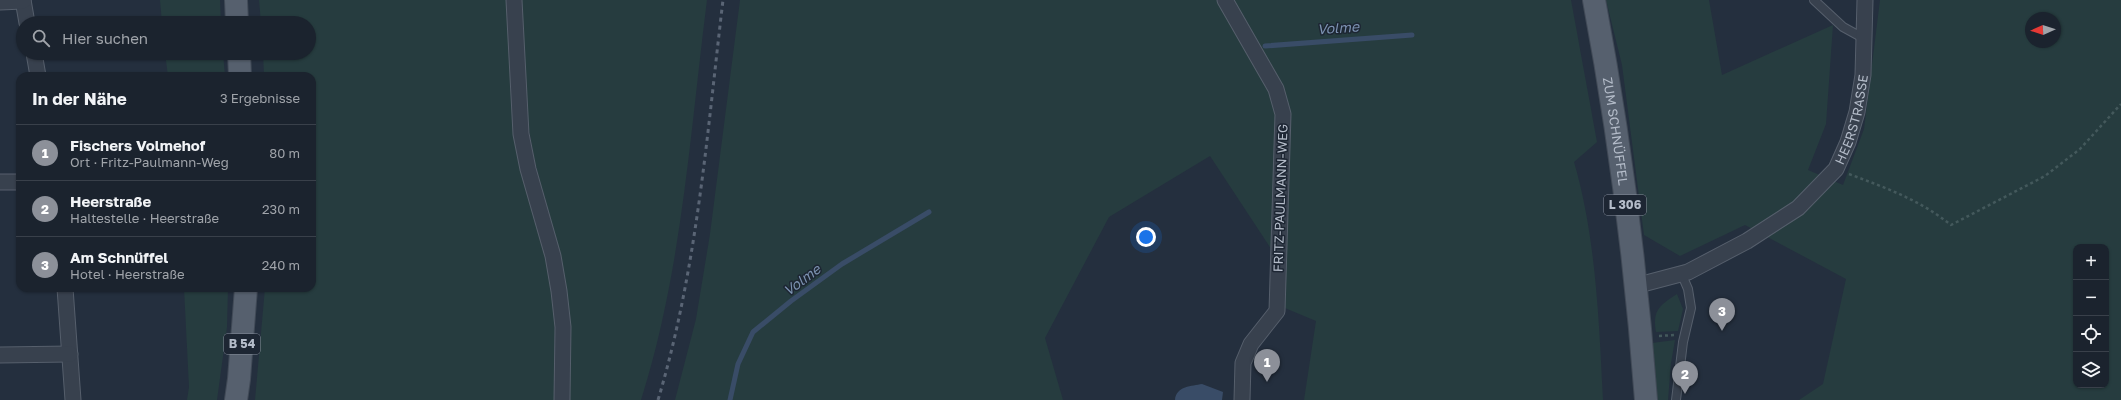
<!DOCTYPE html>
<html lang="de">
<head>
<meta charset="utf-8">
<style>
	body { margin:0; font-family:"Golos Text",sans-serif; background:#282f3a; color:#f1f3f6 }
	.controls { position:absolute; right:12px; bottom:12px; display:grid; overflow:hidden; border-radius:8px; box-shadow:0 1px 3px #0004 }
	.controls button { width:36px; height:36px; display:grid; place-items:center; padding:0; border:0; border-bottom:1px solid #39404a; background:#1b232e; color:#f1f3f6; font:20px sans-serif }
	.compass { position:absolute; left:2025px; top:12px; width:36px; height:36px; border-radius:50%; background:#1b232e; box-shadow:0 1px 3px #0004; rotate:267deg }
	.you { position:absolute; left:1146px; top:237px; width:14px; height:14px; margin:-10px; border:3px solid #fff; border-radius:50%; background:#1a73e8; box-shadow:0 0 0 6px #1a73e833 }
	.badge { display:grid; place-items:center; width:26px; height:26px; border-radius:50%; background:#8c9099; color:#fff; font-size:13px; font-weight:700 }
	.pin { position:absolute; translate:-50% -33px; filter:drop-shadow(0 1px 2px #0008) }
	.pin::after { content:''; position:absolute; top:21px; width:14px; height:12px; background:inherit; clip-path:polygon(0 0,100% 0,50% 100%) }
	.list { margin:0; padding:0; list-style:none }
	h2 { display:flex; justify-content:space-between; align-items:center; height:52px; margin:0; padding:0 16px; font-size:17px }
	h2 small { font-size:13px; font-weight:400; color:#a0a4aa }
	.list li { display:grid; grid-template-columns:26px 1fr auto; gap:12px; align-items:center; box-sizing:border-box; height:56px; padding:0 16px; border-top:1px solid #39404a }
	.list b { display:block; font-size:15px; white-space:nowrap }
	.list p { margin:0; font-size:13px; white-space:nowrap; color:#a0a4aa }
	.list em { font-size:13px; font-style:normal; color:#a0a4aa }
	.icon { flex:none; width:22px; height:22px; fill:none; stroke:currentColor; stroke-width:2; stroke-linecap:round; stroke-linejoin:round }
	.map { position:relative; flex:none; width:2121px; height:400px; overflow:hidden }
	.search { position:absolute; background:#1b232e; box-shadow:0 1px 3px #0004; left:16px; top:16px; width:300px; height:44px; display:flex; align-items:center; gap:10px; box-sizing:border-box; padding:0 14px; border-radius:22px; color:#a0a4aa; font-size:15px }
	.panel { position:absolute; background:#1b232e; box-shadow:0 1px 3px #0004; left:16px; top:72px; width:300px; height:220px; border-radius:12px }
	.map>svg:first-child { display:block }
</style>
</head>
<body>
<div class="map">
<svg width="2121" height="400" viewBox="0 0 2121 400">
	<rect width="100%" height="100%" fill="#242f3e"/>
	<path fill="#263c3f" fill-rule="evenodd" d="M160,0H220L221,23H162Z
		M259,0H507L555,312L554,400H255L265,288H312V76H264L263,53H309V23H261Z
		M521,0H707C690,133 682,271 641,400H568L560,254L535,163L528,124Z
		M740,0H1571L1597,142L1574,162C1596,237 1599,322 1603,400H1304L1316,321L1280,306L1281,264L1210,156L1109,217L1045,338L1063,400H675L696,319L710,234Z
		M1606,0H1709L1722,75L1833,25L1826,124L1808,170L1843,185L1864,129L1880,0H2121V400H1799L1823,384L1846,279L1745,225L1680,256L1644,235L1622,65ZM2031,18H2055V42H2031ZM2076,247H2106V385H2076Z
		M165,53H223L225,76H168Z
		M184,288H228L227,327L217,400H187L189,387Z
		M1677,294L1683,309L1678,331L1656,332C1652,310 1660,305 1677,294Z
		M1675,340L1671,363L1668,400H1655L1652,343Z"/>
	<path fill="#394c67" d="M1202,384L1223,392L1222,400H1175C1176,386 1192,386 1202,384Z"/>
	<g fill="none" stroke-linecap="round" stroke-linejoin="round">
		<path stroke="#394c67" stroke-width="5" d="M1265,46L1412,35
			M730,400L738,364L753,332L791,301L842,264L929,212"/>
		<g stroke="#565f6c" stroke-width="10">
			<path id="lane" d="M1814,0L1843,27L1863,38
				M1676,400L1683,342L1691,308L1688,289L1682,275"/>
		</g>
		<g stroke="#565f6c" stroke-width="17">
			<g id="street">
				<path d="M23,0L27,23"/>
				<path d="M514,0L521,134L528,169L553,256L559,291L563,327L562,400"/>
				<path d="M1225,0L1276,89L1283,114L1277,311L1251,344L1243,363L1242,400"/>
				<path d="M0,2L23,1"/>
				<path d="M34,53L38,76"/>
				<path d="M0,182H20"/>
				<path id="s1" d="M1635,286L1688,272L1747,241L1798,208L1836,169L1848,142L1857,112L1863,75L1865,0"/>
				<path d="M65,288L73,400"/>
				<path d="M0,355L70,354"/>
			</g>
		</g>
		<g stroke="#414a57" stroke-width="24">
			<g id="primary">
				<path d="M236,0L237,23"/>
				<path id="s2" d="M1594,0C1619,132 1636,266 1646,400"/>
				<path d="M239,53L240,76"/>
				<path d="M236,400L239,379L246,288"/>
			</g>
		</g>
		<path stroke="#44595c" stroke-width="2.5" stroke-dasharray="3 3" stroke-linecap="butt" d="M1849,174C1886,188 1920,200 1951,225L2045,176L2080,149L2121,104
			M1659,336L1674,335"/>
		<use href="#lane" stroke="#38414e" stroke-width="8"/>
		<use href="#street" stroke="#38414e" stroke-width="15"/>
		<use href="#primary" stroke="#56606e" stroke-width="22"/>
		<path stroke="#5a6575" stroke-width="3" stroke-dasharray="4 4" stroke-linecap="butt" d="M658,400C697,270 707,134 723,0"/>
	</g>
	<g text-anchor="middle" stroke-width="3" stroke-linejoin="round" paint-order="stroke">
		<g fill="#1d2633" stroke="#878f9c" stroke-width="1">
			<rect x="1604" y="195" width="42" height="20" rx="3"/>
			<rect x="224" y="334" width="36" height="20" rx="3"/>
		</g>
		<g font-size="12" font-weight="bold" fill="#b4bcc9">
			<text x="1625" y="209">L 306</text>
			<text x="242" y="348">B 54</text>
		</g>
		<g font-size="13" fill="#b4bcc9" stroke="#1d2633">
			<text dy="5" stroke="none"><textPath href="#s1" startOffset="289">HEERSTRASSE</textPath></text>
			<text dy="5" stroke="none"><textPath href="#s2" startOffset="133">ZUM SCHNÜFFEL</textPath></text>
			<text transform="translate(1280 198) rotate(-88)" y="5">FRITZ-PAULMANN-WEG</text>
		</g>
		<g font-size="14" font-style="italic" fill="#7c92b1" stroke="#1d2633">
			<text transform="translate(1338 28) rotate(-4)" y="5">Volme</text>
			<text transform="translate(802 280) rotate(-37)" y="5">Volme</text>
		</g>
	</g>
</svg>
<div class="controls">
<button>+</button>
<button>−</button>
<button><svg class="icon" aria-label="locate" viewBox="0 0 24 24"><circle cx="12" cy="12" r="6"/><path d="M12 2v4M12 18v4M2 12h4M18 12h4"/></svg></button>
<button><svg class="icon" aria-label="layers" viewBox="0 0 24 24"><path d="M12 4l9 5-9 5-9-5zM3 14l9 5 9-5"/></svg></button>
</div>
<svg class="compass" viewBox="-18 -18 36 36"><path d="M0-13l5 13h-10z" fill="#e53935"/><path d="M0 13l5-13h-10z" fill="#a0a4aa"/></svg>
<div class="you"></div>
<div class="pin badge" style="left:1267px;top:382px">1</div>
<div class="pin badge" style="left:1685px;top:394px">2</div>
<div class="pin badge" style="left:1722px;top:331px">3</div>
<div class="search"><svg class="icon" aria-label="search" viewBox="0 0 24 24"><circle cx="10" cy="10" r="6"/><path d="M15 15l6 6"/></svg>Hier suchen</div>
<section class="panel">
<h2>In der Nähe<small>3 Ergebnisse</small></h2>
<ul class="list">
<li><span class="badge">1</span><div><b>Fischers Volmehof</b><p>Ort · Fritz-Paulmann-Weg</p></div><em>80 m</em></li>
<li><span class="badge">2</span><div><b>Heerstraße</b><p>Haltestelle · Heerstraße</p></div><em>230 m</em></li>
<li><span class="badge">3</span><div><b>Am Schnüffel</b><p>Hotel · Heerstraße</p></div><em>240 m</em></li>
</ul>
</section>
</div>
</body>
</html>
